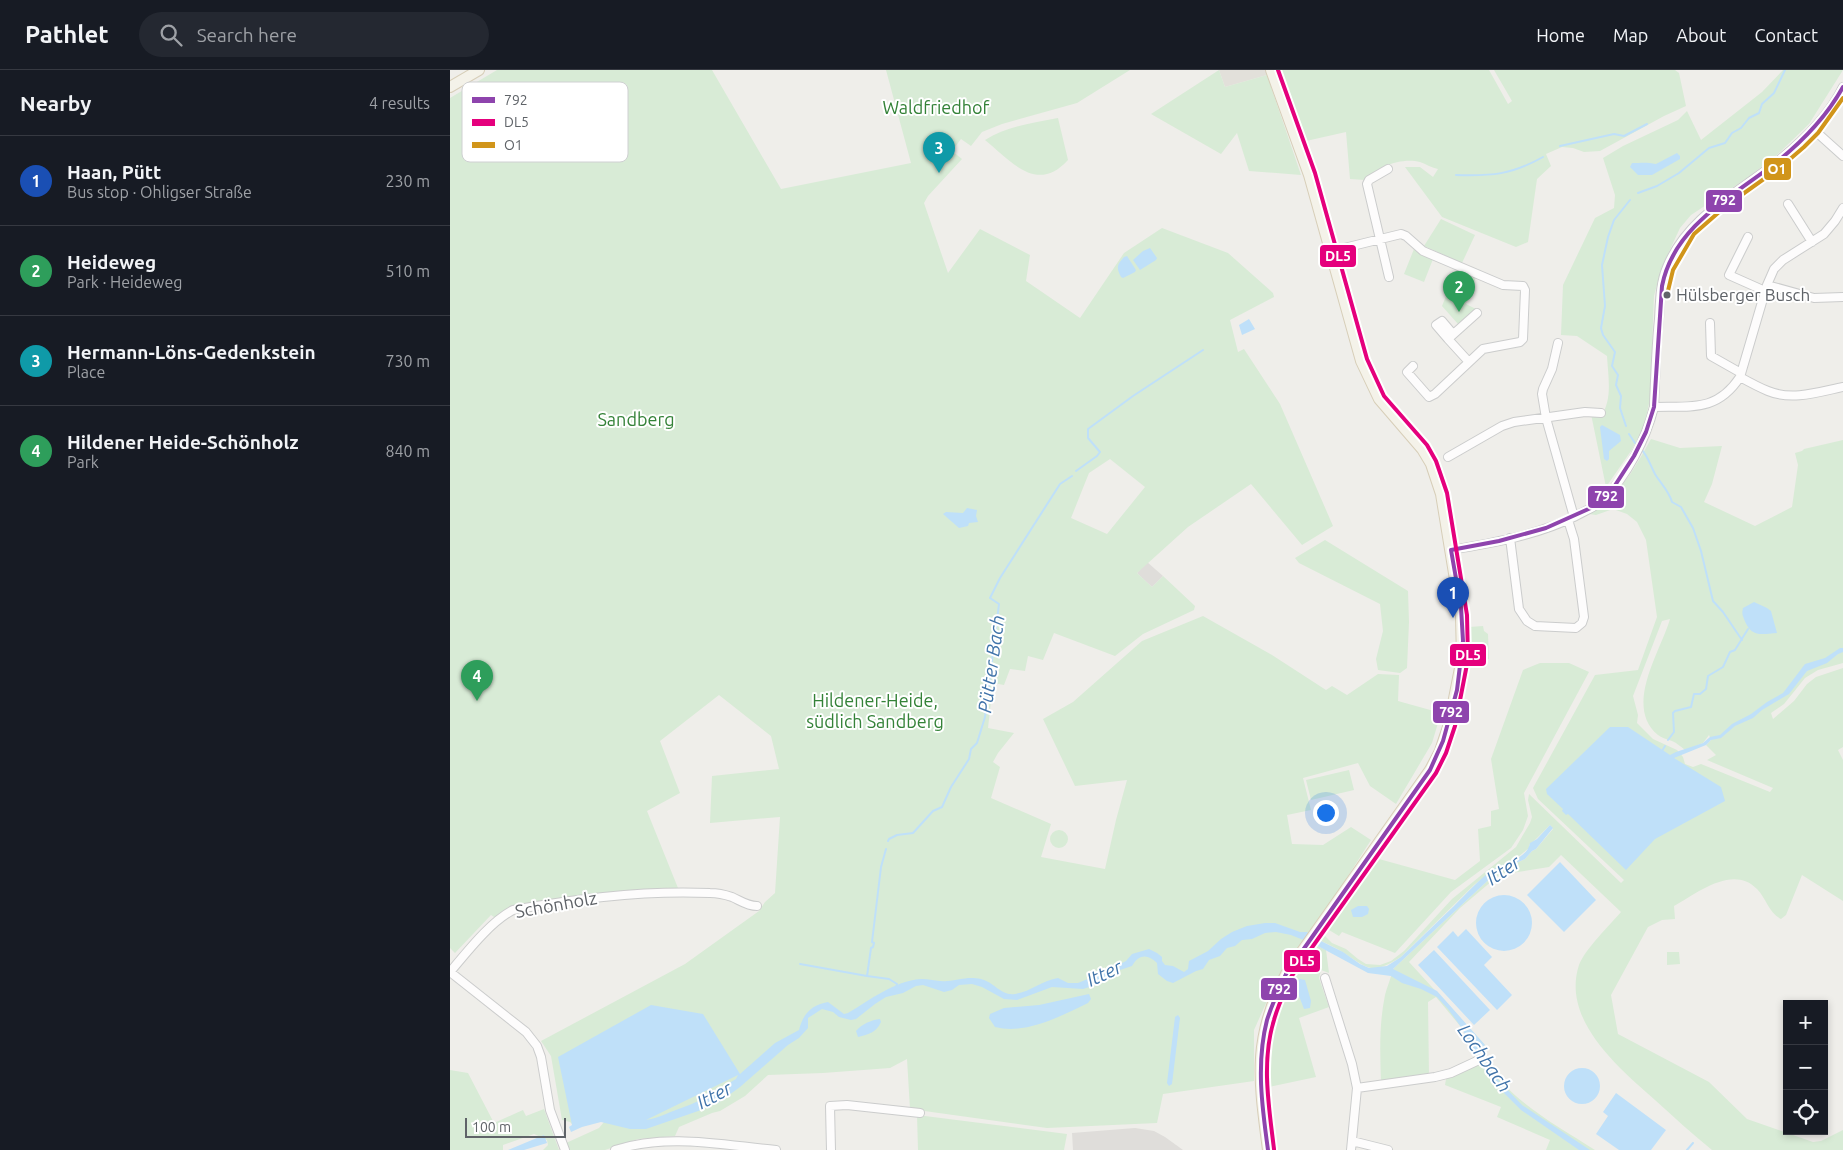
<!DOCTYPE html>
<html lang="en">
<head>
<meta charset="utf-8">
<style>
	body { margin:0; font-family:Ubuntu,sans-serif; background:#242831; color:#f1f3f6 }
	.controls { position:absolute; right:15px; bottom:15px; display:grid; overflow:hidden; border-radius:0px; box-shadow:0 2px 8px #0003 }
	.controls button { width:45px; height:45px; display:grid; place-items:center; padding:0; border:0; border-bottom:1px solid #363941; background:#171b24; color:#f1f3f6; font:25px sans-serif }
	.scale { position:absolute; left:15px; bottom:12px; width:101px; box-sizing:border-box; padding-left:5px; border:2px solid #5f6368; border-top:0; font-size:14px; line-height:18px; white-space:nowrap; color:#5f6368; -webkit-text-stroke:4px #fff; paint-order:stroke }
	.you { position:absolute; left:875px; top:742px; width:18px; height:18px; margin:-12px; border:4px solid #fff; border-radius:50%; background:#1a73e8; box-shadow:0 0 0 8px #1a73e833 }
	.badge { display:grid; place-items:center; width:32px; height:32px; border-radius:50%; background:#0b8043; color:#fff; font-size:16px; font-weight:700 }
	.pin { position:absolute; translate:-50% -41px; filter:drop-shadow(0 1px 2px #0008) }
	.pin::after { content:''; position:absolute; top:26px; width:18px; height:15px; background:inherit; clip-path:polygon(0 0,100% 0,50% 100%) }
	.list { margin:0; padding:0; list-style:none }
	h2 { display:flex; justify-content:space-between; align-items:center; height:65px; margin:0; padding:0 20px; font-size:21px }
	h2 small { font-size:16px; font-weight:400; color:#9ea1a6 }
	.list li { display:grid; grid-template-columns:32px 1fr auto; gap:15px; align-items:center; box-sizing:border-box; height:90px; padding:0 20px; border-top:1px solid #363941 }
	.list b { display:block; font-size:19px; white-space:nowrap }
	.list p { margin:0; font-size:16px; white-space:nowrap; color:#9ea1a6 }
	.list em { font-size:16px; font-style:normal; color:#9ea1a6 }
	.icon { flex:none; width:28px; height:28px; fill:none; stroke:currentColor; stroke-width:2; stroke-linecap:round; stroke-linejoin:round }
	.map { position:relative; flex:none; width:1393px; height:1080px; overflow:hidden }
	header { display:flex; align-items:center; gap:30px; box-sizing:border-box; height:70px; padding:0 25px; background:#171b24; border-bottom:1px solid #363941 }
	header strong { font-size:24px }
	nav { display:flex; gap:28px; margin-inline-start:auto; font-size:18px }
	.search { width:350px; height:45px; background:#242831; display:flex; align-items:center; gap:12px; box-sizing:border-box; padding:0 18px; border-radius:28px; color:#9ea1a6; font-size:19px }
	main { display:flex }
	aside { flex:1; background:#171b24 }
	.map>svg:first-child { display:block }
</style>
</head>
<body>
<header>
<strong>Pathlet</strong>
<div class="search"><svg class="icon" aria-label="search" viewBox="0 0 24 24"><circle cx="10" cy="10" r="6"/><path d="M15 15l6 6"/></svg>Search here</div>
<nav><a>Home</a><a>Map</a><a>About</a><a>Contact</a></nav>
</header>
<main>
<aside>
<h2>Nearby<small>4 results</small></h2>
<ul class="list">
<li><span class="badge" style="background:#1a4fb4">1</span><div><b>Haan, Pütt</b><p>Bus stop · Ohligser Straße</p></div><em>230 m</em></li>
<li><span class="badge" style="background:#2e9e5b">2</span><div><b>Heideweg</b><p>Park · Heideweg</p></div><em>510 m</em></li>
<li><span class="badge" style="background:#0f9aa8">3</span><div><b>Hermann-Löns-Gedenkstein</b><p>Place</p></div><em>730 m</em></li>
<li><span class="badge" style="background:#2e9e5b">4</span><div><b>Hildener Heide-Schönholz</b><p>Park</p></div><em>840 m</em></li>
</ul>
</aside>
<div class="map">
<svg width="1393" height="1080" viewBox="0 0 1393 1080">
	<rect width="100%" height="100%" fill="#efeeea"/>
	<path fill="#dfddda" d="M697,492L713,506L702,517L687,503Z
		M685,1058L704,1061L715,1067L733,1080H623L622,1063Z"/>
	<path fill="#e2e0da" d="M769,0H815L817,5L775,17Z"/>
	<path fill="#d8ebd6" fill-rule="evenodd" d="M47,0H262L331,119L461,93L436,0H680L627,33L552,54L532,62L521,76L511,69L502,81L512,89L478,126L474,133L498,203L530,159L580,185L576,211L630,248L674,183L712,158L778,183L823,223L824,227L780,250L788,282L794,279L830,334L883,456L852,475L801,414L738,457L687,503L702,517L713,506L745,536L744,540L693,564L665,586L604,563L593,590L578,586L575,601L560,599L554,615L543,613L538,658L564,663L548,683L543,692L550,697L541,728L601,754L591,787L655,799L666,750L677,710L625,716L593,649L623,632L692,571L753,546L822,585L876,620L882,616L897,625L928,604L949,605L948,631L991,643L982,673L946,734L920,716L908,693L853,708L861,740L837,745L842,774L873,775L901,757L921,770L889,820L862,857L822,920L804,960V1011L713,1024L707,1053L597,1058L460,1039L457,989L440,998L373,1003L318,1005L295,1026L270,1041L262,1043L229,1057L225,1066L188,1069L155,1080H119L116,1073L149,1058L159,1046L123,1055L120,1052L112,1050L101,986L91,971L235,894L309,841L315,832L325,823L330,747L260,753L262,706L329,699L321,666L269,625L210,671L230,723L197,741L228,818L205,819L159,823L80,835L47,849L41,845L5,883L0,878V28ZM660,389L695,417L657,464L621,448L639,403Z
		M769,0L775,17L817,5L851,105L799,101L787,63L771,84L701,44Z
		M829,0H1039L1058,34L1062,31L1044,0H1225L1229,3L1236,36L1214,46L1150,81L1134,82L1123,78L1112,77L1096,84L1101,96L1087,109L1078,172L1066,177L992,147L955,97H970L983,107L988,99C982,98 976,94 970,92C952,87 926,97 915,110L900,109L896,62L856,71Z
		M1333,0H1393L1359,54L1328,84L1297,108L1241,145L1230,158L1211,199L1204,226L1200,329L1194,357L1181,381L1156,417L1141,344L1151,346C1163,329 1158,306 1157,286L1127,266L1111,265L1113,215L1145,148L1164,138L1165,125L1153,88L1173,76L1228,50L1237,41L1251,70L1312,22Z
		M608,48L618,90C587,124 562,92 535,70C557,56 583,53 608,48Z
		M991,149L1025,165L1012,193L974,176Z
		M964,179L969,183L983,189L974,212L954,204Z
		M1007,199L1026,207L1016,234L1026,239L1008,254L992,236Z
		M1201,369L1230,378L1272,376L1262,414L1254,432L1305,456L1342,437L1348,395L1345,383L1352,381L1354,379L1393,370V593L1368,600L1355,608L1334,634L1321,643L1323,649L1344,631L1357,614L1366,607L1393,598V677L1388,680L1393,690V831L1352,805L1336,845L1331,849C1319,843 1316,828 1307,819C1283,794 1247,823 1224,836L1225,849L1212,850L1198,857L1161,925L1168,964L1259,1012L1297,1049L1363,1072L1371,1071L1393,1060V1080H1262C1242,1064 1224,1047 1205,1030C1169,998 1111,950 1129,895C1135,879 1160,855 1171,842L1111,785L1099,797L1049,805L1010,838L959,892L1035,975L1028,979L1032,985L1027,987L1011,957L986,927L978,932L979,1005L931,1012C930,983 929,954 935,925C937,917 941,908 943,899L1047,802L1075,789L1082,781L1086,779L1103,759L1100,755L1086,769L1079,775V778L1063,791L1045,799L1024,815L951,887C922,905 920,900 894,883C887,878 877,874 869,870L873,864L882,873L896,879L908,889L916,894L930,895L941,891L954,881L1002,829L1066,777L1080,753L1082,747L1078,730L1079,724L1171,813L1174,810L1088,729L1083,718L1145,605L1188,600L1207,547L1196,470L1187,452L1177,444L1163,439L1146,445L1139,444C1171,424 1183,401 1201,369ZM1220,549C1211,581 1173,636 1208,665C1212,668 1217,669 1222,671C1227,673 1231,677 1235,680L1253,673L1259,665L1261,670L1256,675L1266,685L1257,690L1323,718L1320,722L1251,694L1243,697L1235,694L1233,687L1227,680L1203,669L1187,653L1188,645L1183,626L1212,551Z
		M875,470L958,521L959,552L957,598L950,603L928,600L926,589L933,561L930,534L849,493L845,488Z
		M1033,556L1034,561L1038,564L1039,589L1021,587L1019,557Z
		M1090,593H1119L1139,602L1074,723L1078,746L1073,760L1061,778L1001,822L945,883L892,862L889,866L879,860L880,857L929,789L1005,810L1030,791L1028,759L1041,756V741L1049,739L1041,689L1073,600Z
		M899,700L904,720L861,730L856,710Z
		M600 769a9 9 0 1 1 18 0a9 9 0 1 1-18 0Z
		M866,875L876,880L879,903L871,900L869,908L879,937L849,948L866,1007L819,1017V972L823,955L840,913Z
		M1217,882H1229L1230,894L1217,895Z
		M1035,990C1060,1031 1106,1055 1145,1080H1096L1100,1070L1047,1047L1051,1037L995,1015L996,1009Z
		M0,1000L18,1003L44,1053L73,1040L76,1046L94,1039L109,1080H93L98,1075L97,1070L84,1064L53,1075V1080H0Z
		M467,1045L617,1064L614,1080H468Z"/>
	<path fill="#bfe0f9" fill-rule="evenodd" d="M1227,83L1230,86V89L1202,105H1188L1180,97L1182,93C1191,93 1197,92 1206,94Z
		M700,178L707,188L706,190L690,200L683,190L693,181Z
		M677,186L686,200L685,202L673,208L671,207C666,197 667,195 674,187Z
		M799,249L805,259L792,265L789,255Z
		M1152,355L1170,365L1171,371L1159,381V389L1157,391L1154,389L1150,357Z
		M517,438L527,440L526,446L528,452L519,453L518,456L509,458L493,444L496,442L513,443Z
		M1304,532L1317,538L1321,541L1327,563C1311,564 1301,568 1294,549C1292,544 1292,543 1293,538Z
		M1390,578H1393V582L1388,584L1377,593L1357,601L1339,624L1312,640L1303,648L1285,656L1271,668L1261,670L1256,675L1224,688L1271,717L1275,731L1205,769L1176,800L1118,744L1116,745L1112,741L1113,739L1097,724L1096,719L1160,657H1178L1220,685L1226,682L1253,673L1260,667L1270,665L1282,654L1301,644L1317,632L1333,623L1355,594L1375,588Z
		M1100,755L1103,758L1086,779L1082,781L1075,789L1047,802L943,899L987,921L1035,975L1028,980L1049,1011L1072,1035L1140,1080H1129L1071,1040L1044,1013L1030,993L1011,957L998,939L987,927L971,919L952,913L941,906L918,903L866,875L841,865L826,862L815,863L802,869L792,870L785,876L777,878L770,886L759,890L753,899L746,901L723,913L717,911L708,904L707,893C698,884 689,884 682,896L667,901L659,909L652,913L633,919L602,917L567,930L554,929L532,917L522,914L509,915L502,920L494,922L473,915L466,916L453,923L436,927L425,934L406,949L401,950L389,947L383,942L372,939L358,948V958L349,968L338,975L290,1017L268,1033L261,1032L254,1039L196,1059H180L151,1052L132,1057L121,1062L119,1057L122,1055L108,987L201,935L253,944L290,1004L325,973L349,960C353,944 361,935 378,932L394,944L398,943C420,930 444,911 471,909C480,909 488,912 497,911C510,910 517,906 531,909C544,912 551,926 565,924C580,922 593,910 608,908L618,913H628L659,900L676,891L682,884L699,879L707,883L712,887V891L715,895L723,896L734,902L738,899L739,891L758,881L771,869L782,862L797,856L815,853H825L850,862H857L869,870L893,882L910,894L919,898L937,896L951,887C969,870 986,853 1004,836C1017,823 1029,809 1044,799C1056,792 1077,789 1080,773L1087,769ZM288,1005L286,1009C269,1019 252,1031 234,1037C221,1041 210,1048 196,1050Z
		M1110,792L1146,830L1114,862L1077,825Z
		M1026 853a28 28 0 1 1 56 0a28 28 0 1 1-56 0Z
		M908,836H917L919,839L918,844L912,847H903L901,840Z
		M1016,859L1042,887L1034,895L1062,925L1047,940L987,877L1003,861L1008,867Z
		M984,880L1040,940L1024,955L968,895Z
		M850,909L855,910L861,931L860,938L854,939L844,913Z
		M639,924L641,929L638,933C611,946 576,965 545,957L539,948L540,944L554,938L589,935Z
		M728,945L730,948L722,1014L719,1016L717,1013L725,947Z
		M430,949L431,952C426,963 419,964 408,967L406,961C412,954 421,950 430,949Z
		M1114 1016a18 18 0 1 1 36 0a18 18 0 1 1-36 0Z
		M1166,1023L1216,1060L1201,1080H1169L1146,1064L1158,1046L1153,1042Z
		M94,1065L97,1073L74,1080H58Z"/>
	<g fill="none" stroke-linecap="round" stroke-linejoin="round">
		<path stroke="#bfe0f9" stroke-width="2" d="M1110,76L1164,64L1174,66L1197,54
			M1006,105C1042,106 1061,105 1093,87
			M1188,123L1207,116L1229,103L1259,78L1275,73L1282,63L1291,58L1299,48L1309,43L1312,34L1324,23L1335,0
			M1176,356L1170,338L1171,326L1166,315L1168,305L1162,296L1165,282L1153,265L1151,258L1155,236L1152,195L1158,167L1164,150L1180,130
			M1179,364L1187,376
			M1191,379C1198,386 1200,395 1205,404C1211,414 1219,421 1222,432L1231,437L1243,458L1251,481L1263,531L1273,542L1292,570
			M626,401L647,386L650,382L638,368V359L683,326L753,280
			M1218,670L1224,662L1223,643L1225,641L1241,637L1244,624H1250L1256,619L1258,606L1273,597L1280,582L1285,580L1298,559
			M1212,681L1215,676
			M438,771L439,769L447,765L463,763L483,741L492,737L501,717L519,689L521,679L527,673L535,647L549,534L540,528L550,508L610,414L622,406
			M436,779L431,797L422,872L424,873L423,877L421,878L417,906L439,909L447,914L446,917
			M350,894L417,906
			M1237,1080L1243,1073"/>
		<g stroke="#cbcccc" stroke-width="10">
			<path id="minor" d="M1363,59L1393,86
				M938,99L919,110L917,114L939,207
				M1338,134L1362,172
				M1298,167L1279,205L1315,221
				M882,181L951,164L956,166L973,181L1053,215L1073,216L1075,220L1073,269L1070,272L1033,279L985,324L979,327L957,302L963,296
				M1317,215L1364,228L1393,227
				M1260,253L1261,286L1291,303
				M998,269L986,255L992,251L1003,264
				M1108,273L1102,299L1093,319L1092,324L1096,348L1124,447
				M1019,292L998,269L1027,243
				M1290,307C1299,312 1308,317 1318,321C1342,331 1369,322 1393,317
				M1204,337C1241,336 1267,342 1290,307L1317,215L1324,199L1333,190L1374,164L1385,151L1393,138
				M998,387L1052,356L1064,352L1135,342L1151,343
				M1060,468L1069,539L1077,551L1085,556L1126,558L1132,553L1134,547L1124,469L1118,450
				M1001,480C1043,473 1088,465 1126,446C1135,441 1145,437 1153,430C1177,406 1196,369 1204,337C1205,308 1206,278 1209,249C1210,232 1210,213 1217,197C1238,146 1288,123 1328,91C1353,71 1379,46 1393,17
				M875,908L902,994L907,1018L901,1080
				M907,1018L985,1007L1001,1003L1029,990
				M902,1071L938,1080
				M115,1080L100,1040L91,987L87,976L76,962L0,902C17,882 40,852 63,840C128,828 194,820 260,823C267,823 276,825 282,827C291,831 297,836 307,836
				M165,1080C217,1063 272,1075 326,1080
				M381,1080L380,1036L397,1035L470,1043"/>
		</g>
		<g stroke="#d7ceb8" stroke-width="12">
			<path id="major" d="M0,17L29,0
				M818,1080C809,1010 802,969 836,904L980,700L990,681L999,654L1012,588L1011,546L991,424L981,394L972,379L929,329L911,291L859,105L821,0"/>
		</g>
		<use href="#minor" stroke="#fdfcfc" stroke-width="8"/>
		<use href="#major" stroke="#f4f2e9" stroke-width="10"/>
		<g stroke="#fff" stroke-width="8">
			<path id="bus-1" d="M1001,480L1049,471L1096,458L1143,437L1153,430L1162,420L1184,386L1196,362L1204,337L1212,216C1224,155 1284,126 1328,91C1354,70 1377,46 1393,17
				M818,1080C812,1037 806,993 817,950C822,934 829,919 836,904L980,700L993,671L1007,620L1013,571L1011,537L1001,480"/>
		</g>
		<g stroke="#fff" stroke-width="8">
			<path id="bus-2" d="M824,1079C819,1037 811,992 824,950C828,935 835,921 841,907L986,703L996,683L1005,656L1018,589L1017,545L997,423L986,391L977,375L934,326L917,289L865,103L828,0"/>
		</g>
		<g stroke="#fff" stroke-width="8">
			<path id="bus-3" d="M1217,225L1223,200L1244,164L1276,136L1332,96L1354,77L1368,63L1393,28"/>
		</g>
		<use href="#bus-1" stroke="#8e44ad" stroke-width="4"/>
		<use href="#bus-2" stroke="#e5007d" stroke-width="4"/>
		<use href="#bus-3" stroke="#d1951a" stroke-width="4"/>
	</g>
	<circle fill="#5f6368" stroke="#fff" stroke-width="2" cx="1217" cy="225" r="4.5"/>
	<g text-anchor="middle" stroke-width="4" stroke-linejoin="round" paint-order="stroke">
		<g font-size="17" fill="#5f6368" stroke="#fff" text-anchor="start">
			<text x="1226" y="231">Hülsberger Busch</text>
		</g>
		<g font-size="18" fill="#348238" stroke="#fff">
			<text x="486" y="44">Waldfriedhof</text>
			<text x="186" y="356">Sandberg</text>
			<text x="425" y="637">Hildener-Heide,<tspan x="425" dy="21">südlich Sandberg</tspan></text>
		</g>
		<g font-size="18" fill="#5f6368" stroke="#fff">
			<text transform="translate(106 835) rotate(-10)" y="6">Schönholz</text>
		</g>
		<g font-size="19" font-style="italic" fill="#4174aa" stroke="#fff">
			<text transform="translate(541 594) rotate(-82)" y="7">Pütter Bach</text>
			<text transform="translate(1053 800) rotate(-34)" y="7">Itter</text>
			<text transform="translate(654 903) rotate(-25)" y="7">Itter</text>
			<text transform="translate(1035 988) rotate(55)" y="7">Lochbach</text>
			<text transform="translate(264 1025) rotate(-28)" y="7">Itter</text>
		</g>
	</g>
	<rect x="12" y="12" width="166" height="80" rx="8" fill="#fff" stroke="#cfd0d2" stroke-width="1"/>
	<rect x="22" y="27" width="23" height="6" fill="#8e44ad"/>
	<rect x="22" y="49" width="23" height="7" fill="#e5007d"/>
	<rect x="22" y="72" width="23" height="6" fill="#d1951a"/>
	<g font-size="14" fill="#5f6368">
		<text x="54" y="35">792</text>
		<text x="54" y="57">DL5</text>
		<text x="54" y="80">O1</text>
	</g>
	<g stroke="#fff" stroke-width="2">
		<rect x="1313" y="87" width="29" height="24" rx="5" fill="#d1951a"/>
		<rect x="1255" y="119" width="38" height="24" rx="5" fill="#8e44ad"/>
		<rect x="869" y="174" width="38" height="24" rx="5" fill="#e5007d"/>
		<rect x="1137" y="415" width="38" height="24" rx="5" fill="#8e44ad"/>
		<rect x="999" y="573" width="38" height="24" rx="5" fill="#e5007d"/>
		<rect x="982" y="630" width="38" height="24" rx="5" fill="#8e44ad"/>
		<rect x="833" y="879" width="38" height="24" rx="5" fill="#e5007d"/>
		<rect x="810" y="907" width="38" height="24" rx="5" fill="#8e44ad"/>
	</g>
	<g font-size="14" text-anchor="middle" font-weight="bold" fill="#fff">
		<text x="1327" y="104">O1</text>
		<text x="1274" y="135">792</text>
		<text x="888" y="191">DL5</text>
		<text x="1156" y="431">792</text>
		<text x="1018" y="590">DL5</text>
		<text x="1001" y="647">792</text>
		<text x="852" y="896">DL5</text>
		<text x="829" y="924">792</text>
	</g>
</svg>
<div class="controls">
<button>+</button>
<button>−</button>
<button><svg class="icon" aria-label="locate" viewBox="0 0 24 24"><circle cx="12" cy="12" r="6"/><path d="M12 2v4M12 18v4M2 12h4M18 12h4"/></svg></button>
</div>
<div class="scale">100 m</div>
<div class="you"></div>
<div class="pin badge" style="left:1003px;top:548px;background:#1a4fb4">1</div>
<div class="pin badge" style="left:1009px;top:242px;background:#2e9e5b">2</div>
<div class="pin badge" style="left:489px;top:103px;background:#0f9aa8">3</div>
<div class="pin badge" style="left:27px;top:631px;background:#2e9e5b">4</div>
</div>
</main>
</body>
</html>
